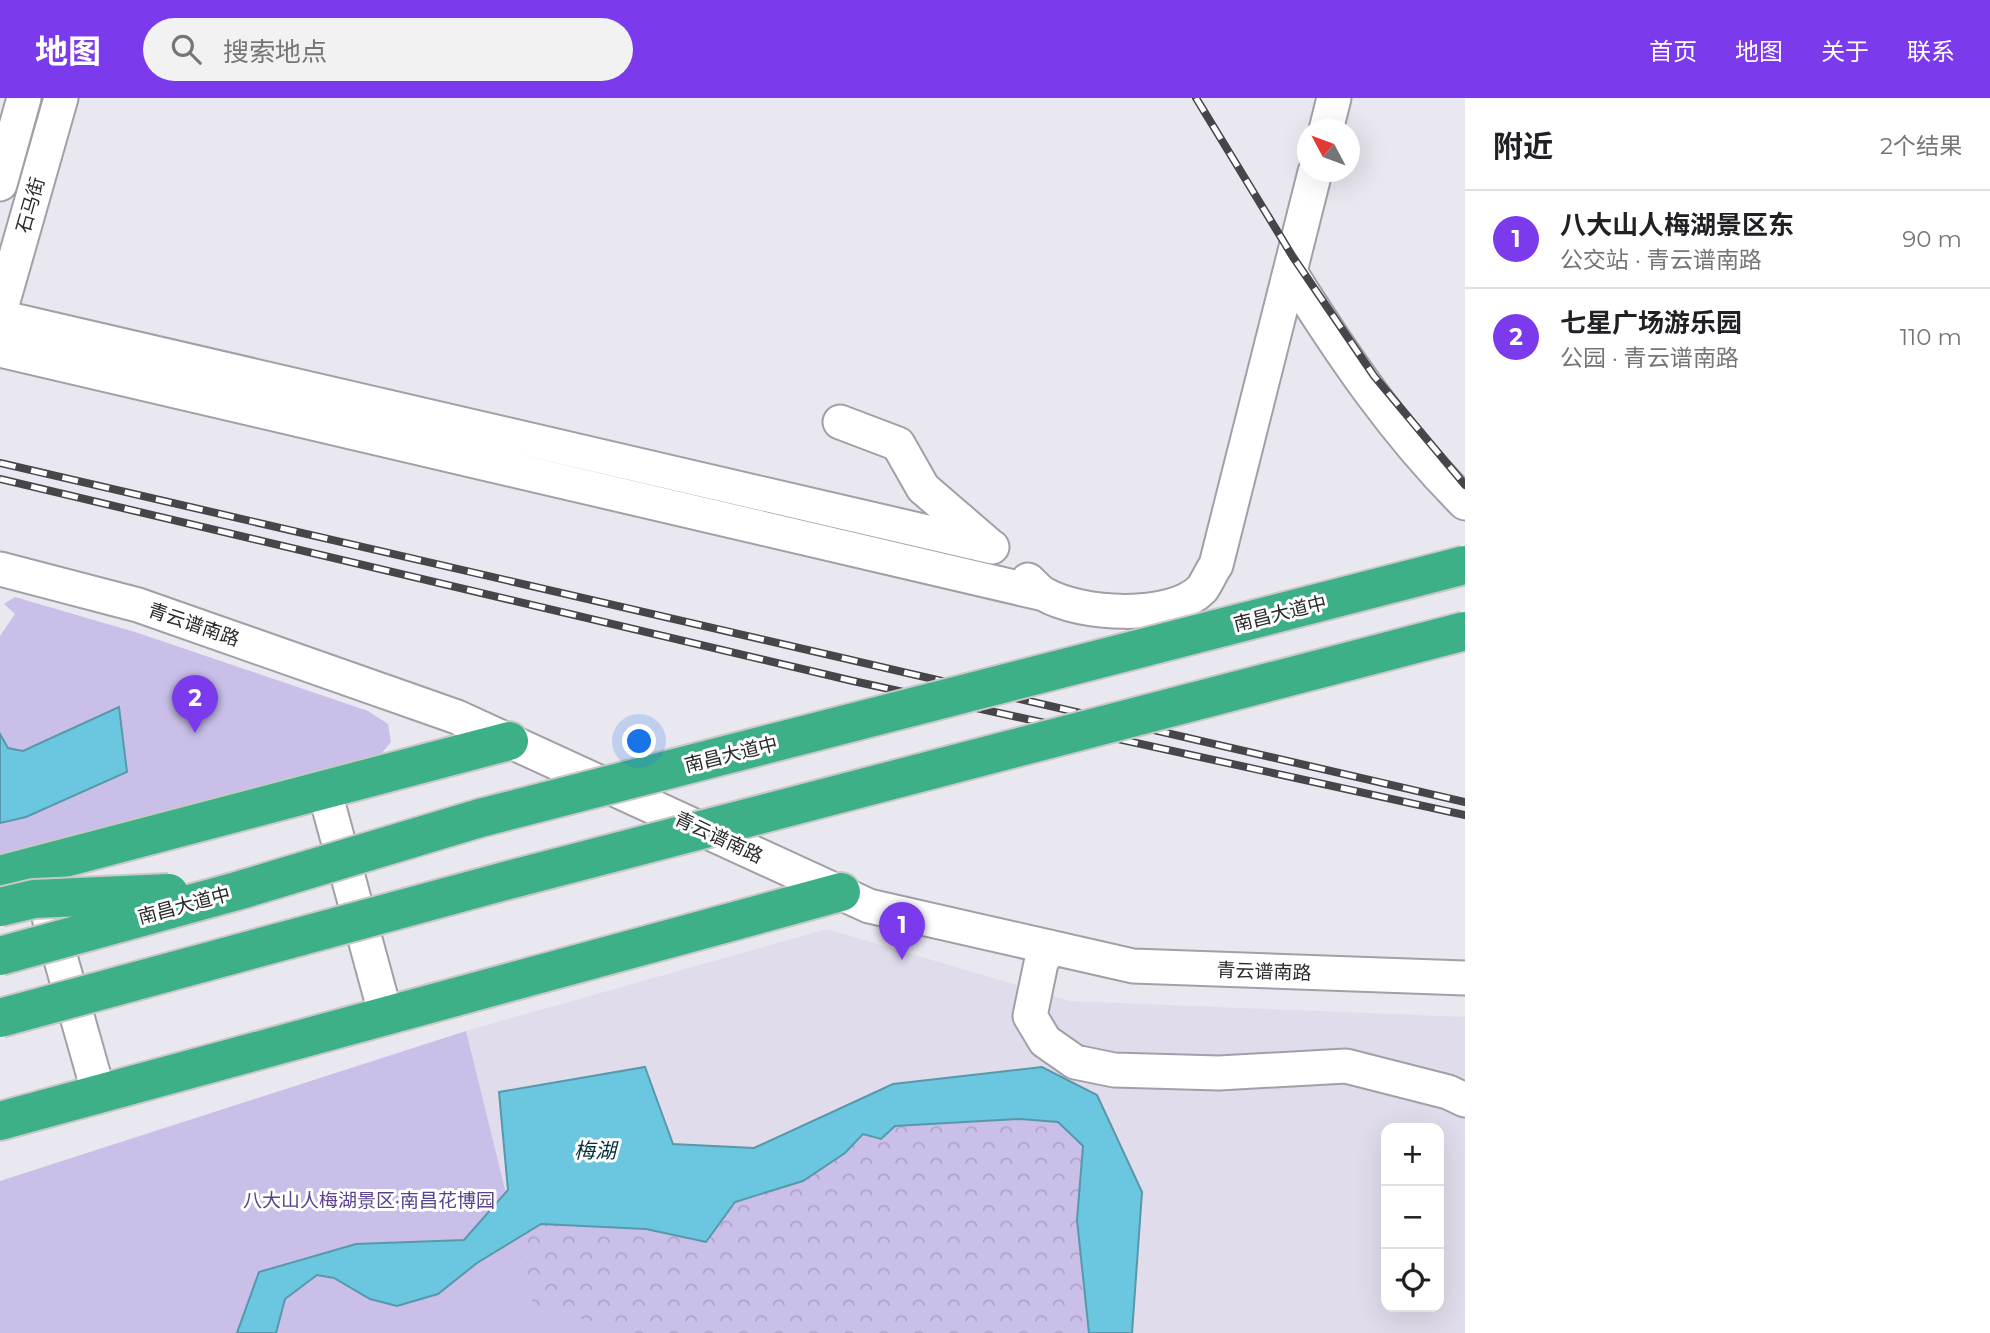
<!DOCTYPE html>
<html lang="zh">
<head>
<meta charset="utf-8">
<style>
	body { margin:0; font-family:Montserrat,"Noto Sans SC",sans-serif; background:#f2f2f2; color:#202124 }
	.controls { position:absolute; right:21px; bottom:21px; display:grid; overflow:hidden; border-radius:14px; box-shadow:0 7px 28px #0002 }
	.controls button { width:63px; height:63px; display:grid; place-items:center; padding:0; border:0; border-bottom:2px solid #e0e0e0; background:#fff; color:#202124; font:35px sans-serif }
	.compass { position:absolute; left:1297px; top:21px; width:63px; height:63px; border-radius:50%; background:#fff; box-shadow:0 7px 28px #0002; rotate:311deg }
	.you { position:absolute; left:640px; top:644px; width:24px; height:24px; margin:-18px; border:5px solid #fff; border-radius:50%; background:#1a73e8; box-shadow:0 0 0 10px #1a73e833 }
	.badge { display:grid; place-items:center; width:46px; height:46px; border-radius:50%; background:#7c3aed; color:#fff; font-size:23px; font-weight:700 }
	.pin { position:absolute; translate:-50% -58px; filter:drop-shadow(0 2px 4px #0008) }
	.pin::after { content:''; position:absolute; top:37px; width:24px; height:21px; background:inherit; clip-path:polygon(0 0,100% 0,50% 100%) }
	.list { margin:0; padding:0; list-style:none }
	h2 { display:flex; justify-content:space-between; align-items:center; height:91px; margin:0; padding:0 28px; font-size:30px }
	h2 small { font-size:23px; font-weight:400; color:#757577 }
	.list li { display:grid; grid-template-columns:46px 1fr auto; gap:21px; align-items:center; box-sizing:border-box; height:98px; padding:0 28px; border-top:2px solid #e0e0e0 }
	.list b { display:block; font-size:26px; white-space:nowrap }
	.list p { margin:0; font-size:23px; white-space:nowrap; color:#757577 }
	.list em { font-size:23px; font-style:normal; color:#757577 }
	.icon { flex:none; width:38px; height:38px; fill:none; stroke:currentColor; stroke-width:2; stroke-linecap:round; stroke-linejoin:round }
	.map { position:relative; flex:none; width:1465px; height:1235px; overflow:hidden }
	header { display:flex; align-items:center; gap:42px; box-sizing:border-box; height:98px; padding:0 35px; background:#7c3aed; color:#fff }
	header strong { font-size:33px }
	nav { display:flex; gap:38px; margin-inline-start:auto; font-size:24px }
	.search { width:490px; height:63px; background:#f2f2f2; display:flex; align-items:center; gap:18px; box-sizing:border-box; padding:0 24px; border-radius:38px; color:#757577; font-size:26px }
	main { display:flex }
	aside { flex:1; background:#fff }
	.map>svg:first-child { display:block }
</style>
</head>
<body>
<header>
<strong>地图</strong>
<div class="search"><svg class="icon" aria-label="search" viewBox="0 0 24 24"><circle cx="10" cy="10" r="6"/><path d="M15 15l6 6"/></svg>搜索地点</div>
<nav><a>首页</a><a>地图</a><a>关于</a><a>联系</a></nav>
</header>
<main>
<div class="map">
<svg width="1465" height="1235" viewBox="0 0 1465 1235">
	<defs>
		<pattern id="forest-crowns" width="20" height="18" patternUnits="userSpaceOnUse" patternTransform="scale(1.75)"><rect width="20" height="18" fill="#c9bfe9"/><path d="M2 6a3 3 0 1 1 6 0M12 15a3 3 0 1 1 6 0" fill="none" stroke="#ada4c8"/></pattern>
	</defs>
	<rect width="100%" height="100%" fill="#e9e7ef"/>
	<path fill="#e0dceb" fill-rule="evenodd" d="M827,831L1070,903L1465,919V1235H637L534,1209L466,933ZM1386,1030H1439V1209H1386Z"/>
	<path fill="url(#forest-crowns)" d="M1021,1021L1058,1024L1083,1048L1077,1122L1089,1235H276L477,1165L541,1126L646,1131L706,1144L735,1104L803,1083L845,1055L863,1036L895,1028Z"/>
	<path fill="#c9bfe9" d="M15,499L138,535L368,613L388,626L391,644L377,661L0,760V538L15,516L4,506Z
		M466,933L534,1209L637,1235H0V1083Z"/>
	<path fill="#6ac7df" stroke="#5798aa" stroke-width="2" d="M119,609L127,674L26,719L0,725V636L8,650L23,653Z
		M645,969L673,1046L754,1050L893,986L1042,969L1097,997L1142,1094L1132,1235H1089L1077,1122L1083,1048L1058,1024L1020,1021L895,1028L881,1041L863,1036L845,1055L803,1083L735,1104L706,1144L646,1131L541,1126L477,1165L438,1196L397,1208L370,1201L334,1180L317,1177L285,1201L276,1235H237L259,1174L356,1146L464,1142L508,1092L499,994Z"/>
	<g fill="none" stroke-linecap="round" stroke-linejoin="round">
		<g stroke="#a19fa7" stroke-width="37">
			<path id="minor" d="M1326,32L1334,0
				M0,86L24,0
				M1290,174C1342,257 1395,335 1465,405
				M0,214L61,0
				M0,219L992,449
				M0,252L1044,496
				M840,324L898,346L923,390L988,446
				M0,471L138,507L457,619L869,808L1133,868L1465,880
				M1028,482C1033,486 1038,493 1044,496C1080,517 1171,523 1202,491C1207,484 1211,474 1216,467L1315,74
				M324,691L386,918
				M37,777L99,996
				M1050,849L1041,865L1030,918L1045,943L1075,964L1114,972L1219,975L1346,968L1448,994L1465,1002"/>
		</g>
		<g stroke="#c8c8c8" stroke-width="42">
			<path id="highway" d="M0,777L509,643
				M0,1023L841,794"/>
		</g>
		<use href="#minor" stroke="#fff" stroke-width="33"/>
		<use href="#highway" stroke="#3db087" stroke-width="38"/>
		<g stroke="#464549" stroke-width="8">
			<path id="rail" d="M1196,0L1293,159L1374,278L1465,387
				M0,365L1465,704
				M0,381L853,583L1465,717"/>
		</g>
		<use href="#rail" stroke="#fff" stroke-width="5" stroke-dasharray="16" stroke-linecap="butt"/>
		<g stroke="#c8c8c8" stroke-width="42" stroke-linecap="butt">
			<path id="highway-bridge" d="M0,809L34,801L169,795
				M0,858L237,793L480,720L1465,467
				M0,920L501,784L1465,533"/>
		</g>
		<use href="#highway-bridge" stroke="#3db087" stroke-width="38"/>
	</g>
	<g text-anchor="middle" stroke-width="6" stroke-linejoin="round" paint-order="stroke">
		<g font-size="19" fill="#2b2a2d" stroke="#fff">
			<text transform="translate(30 107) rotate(-74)" y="7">石马街</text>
			<text transform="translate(1280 515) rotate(-14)" y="7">南昌大道中</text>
			<text transform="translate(194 526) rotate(19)" y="7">青云谱南路</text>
			<text transform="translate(731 656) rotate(-14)" y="7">南昌大道中</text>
			<text transform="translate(719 739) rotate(25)" y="7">青云谱南路</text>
			<text transform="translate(184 807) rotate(-15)" y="7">南昌大道中</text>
			<text transform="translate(1264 873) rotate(2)" y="7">青云谱南路</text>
		</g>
		<g font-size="19" fill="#5b418f" stroke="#fff">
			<text x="369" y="1109">八大山人梅湖景区·南昌花博园</text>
		</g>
		<g font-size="21" font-style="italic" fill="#02303a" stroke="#fff">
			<text x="595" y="1060">梅湖</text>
		</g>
	</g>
</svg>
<div class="controls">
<button>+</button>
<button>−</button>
<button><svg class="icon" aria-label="locate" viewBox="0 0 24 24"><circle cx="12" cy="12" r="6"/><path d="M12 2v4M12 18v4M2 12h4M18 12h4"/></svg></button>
</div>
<svg class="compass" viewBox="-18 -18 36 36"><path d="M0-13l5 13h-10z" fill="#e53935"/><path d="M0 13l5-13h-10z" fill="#757577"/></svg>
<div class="you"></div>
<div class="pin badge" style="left:902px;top:862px">1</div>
<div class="pin badge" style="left:195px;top:635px">2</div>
</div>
<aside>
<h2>附近<small>2个结果</small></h2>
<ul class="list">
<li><span class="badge">1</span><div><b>八大山人梅湖景区东</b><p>公交站 · 青云谱南路</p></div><em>90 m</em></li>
<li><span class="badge">2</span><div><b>七星广场游乐园</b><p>公园 · 青云谱南路</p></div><em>110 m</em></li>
</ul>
</aside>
</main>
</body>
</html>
